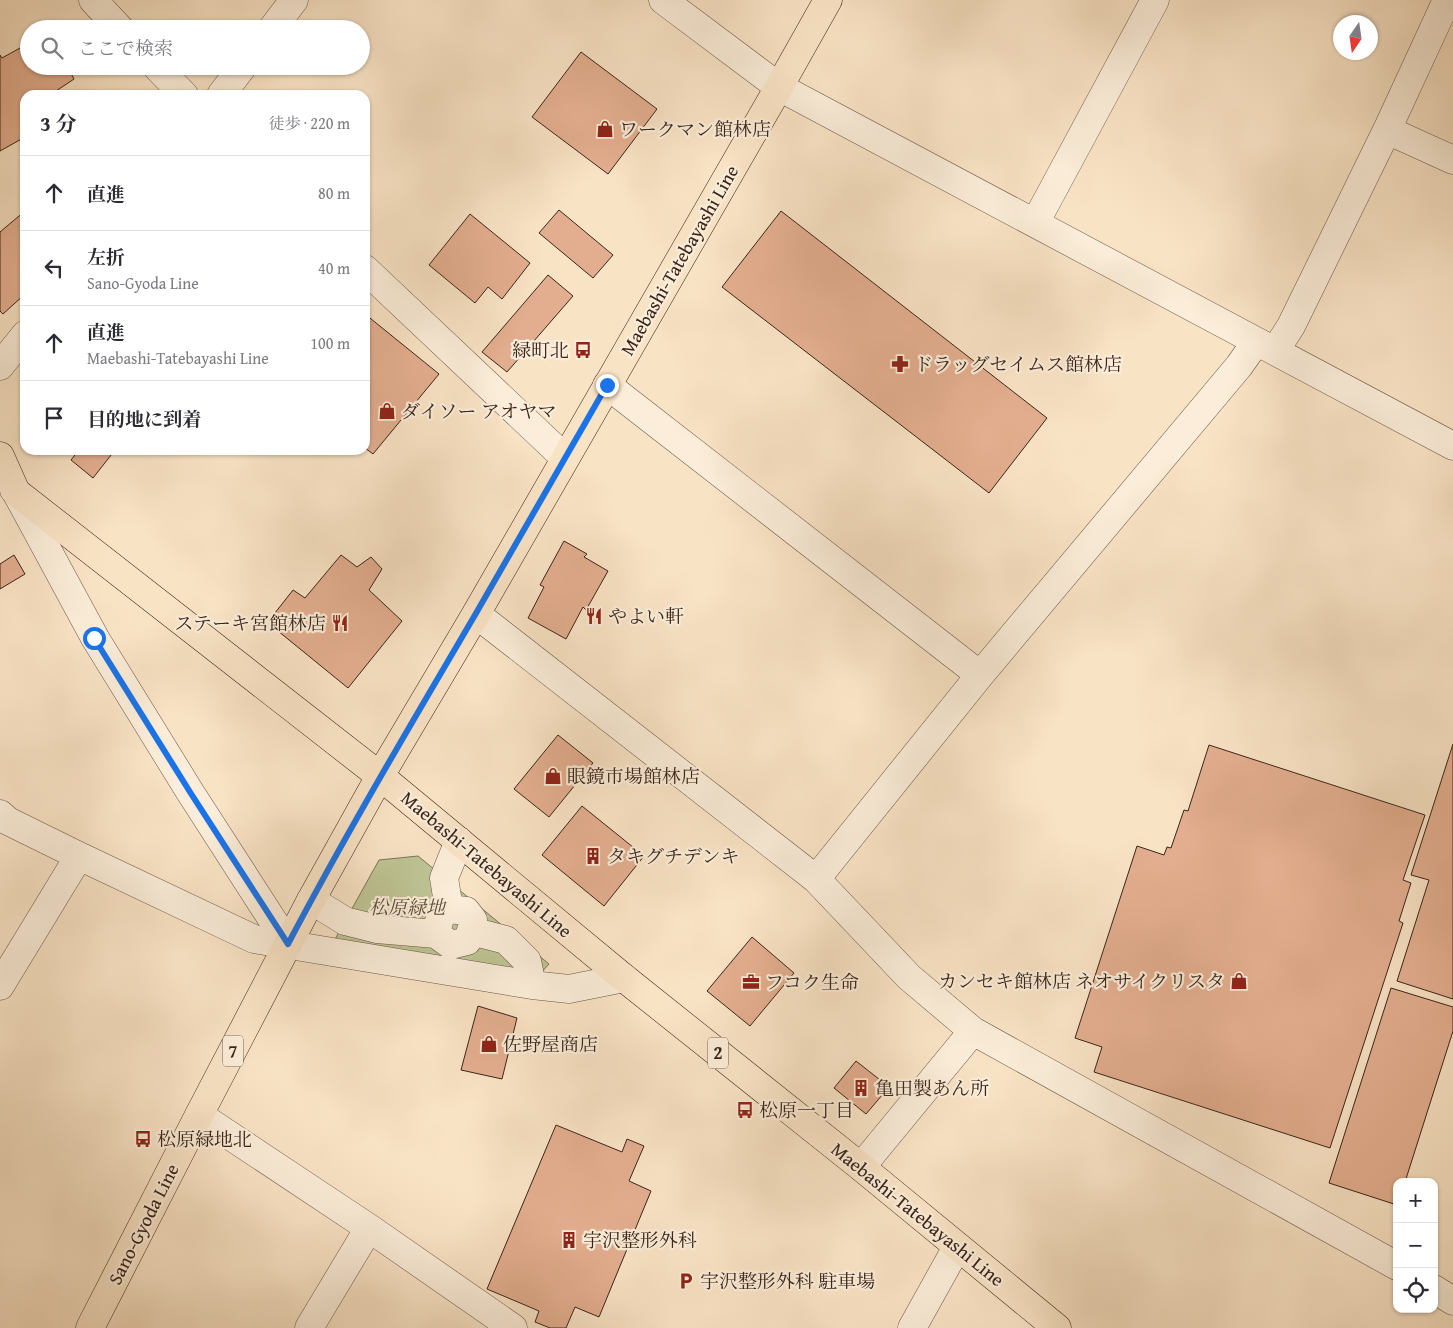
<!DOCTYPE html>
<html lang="ja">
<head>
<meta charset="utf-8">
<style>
	body { margin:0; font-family:"Gentium Book Plus","Noto Serif JP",serif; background:#f7f7f7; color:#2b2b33 }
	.controls { position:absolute; right:15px; bottom:15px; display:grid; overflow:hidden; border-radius:10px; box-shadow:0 1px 4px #0004 }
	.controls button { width:45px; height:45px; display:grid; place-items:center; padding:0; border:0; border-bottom:1px solid #e1e1e2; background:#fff; color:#2b2b33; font:25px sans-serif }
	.compass { position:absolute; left:1333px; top:15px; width:45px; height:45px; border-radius:50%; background:#fff; box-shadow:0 1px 4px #0004; rotate:193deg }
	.stop { position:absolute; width:15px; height:15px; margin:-11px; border:4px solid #1a73e8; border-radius:50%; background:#fff }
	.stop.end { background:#1a73e8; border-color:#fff; box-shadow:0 1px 5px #0008 }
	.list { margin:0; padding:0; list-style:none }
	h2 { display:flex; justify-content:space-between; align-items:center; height:65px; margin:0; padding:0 20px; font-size:21px }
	h2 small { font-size:16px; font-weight:400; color:#7c7c81 }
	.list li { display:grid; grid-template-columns:32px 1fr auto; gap:15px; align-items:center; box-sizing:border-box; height:75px; padding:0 20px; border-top:1px solid #e1e1e2 }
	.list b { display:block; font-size:19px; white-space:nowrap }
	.list p { margin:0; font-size:16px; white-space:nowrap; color:#7c7c81 }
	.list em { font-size:16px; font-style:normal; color:#7c7c81 }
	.icon { flex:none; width:28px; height:28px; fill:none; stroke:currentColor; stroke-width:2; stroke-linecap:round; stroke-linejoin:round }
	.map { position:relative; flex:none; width:1453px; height:1328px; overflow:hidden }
	.search { position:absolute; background:#fff; box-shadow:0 1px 4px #0004; left:20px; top:20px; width:350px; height:55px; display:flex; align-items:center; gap:12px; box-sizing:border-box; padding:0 18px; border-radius:28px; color:#7c7c81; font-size:19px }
	.panel { position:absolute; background:#fff; box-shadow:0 1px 4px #0004; left:20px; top:90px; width:350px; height:365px; border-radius:15px }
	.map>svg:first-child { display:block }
</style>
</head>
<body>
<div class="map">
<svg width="1453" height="1328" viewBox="0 0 1453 1328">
	<rect width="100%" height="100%" fill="#f9e3c5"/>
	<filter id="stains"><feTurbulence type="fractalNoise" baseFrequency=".004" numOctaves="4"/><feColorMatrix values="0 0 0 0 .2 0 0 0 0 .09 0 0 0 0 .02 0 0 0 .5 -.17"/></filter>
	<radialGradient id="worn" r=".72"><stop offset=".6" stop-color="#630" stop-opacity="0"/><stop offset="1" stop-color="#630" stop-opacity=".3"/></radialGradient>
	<path fill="#bec494" stroke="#7c7457" d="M418,856L549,964L538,976L334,941L379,860Z"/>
	<path fill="#e3ae8f" stroke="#3a241a" d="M29,43V66H67L74,79L50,95H25V137L0,151V55L2,58Z
		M581,52L657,109L608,174L532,117Z
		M559,210L613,255L593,278L539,233Z
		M25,211V294L3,314L0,311V232Z
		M781,211L1047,418L989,493L722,287Z
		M470,214L530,263L502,299L488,287L475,303L429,265Z
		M548,275L573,296L507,372L482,352Z
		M365,314L439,374L373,454L365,448Z
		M79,450H115L93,478L71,460Z
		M564,541L587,554L584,557L608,571L586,610L583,607L566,639L528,618L544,587L540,585Z
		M14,555L25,574L0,589V564Z
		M341,555L357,567L371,557L382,569L369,590L402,621L348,688L278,631L283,625L271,618L293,590L305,598Z
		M558,735L593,763L549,817L514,789Z
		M1453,744V999L1397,981L1429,880L1411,875Z
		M1209,745L1425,815L1403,880L1411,883L1399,921L1403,923L1330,1148L1094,1072L1102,1047L1075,1038L1137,846L1164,855L1167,847L1171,848L1184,810L1188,811Z
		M582,806L644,856L604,906L542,855Z
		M752,937L794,973L750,1026L707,991Z
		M1391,988L1453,1007V1031L1405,1182H1397V1205L1329,1183Z
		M478,1006L517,1018L502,1079L461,1070Z
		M856,1061L889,1087L866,1114L834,1088Z
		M556,1125L622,1152L627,1139L644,1146L629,1181L651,1191L599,1317L575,1307L566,1328H550L535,1322L539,1311L487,1289Z"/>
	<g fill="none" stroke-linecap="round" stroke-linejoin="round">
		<g stroke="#6a5445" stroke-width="29">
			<path id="minor" d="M93,0L120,29
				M663,0L779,87L1453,446
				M272,29L294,0
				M156,66L184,95
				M221,95L243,66
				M1387,130L1453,160
				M1035,223L1155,0
				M365,269L565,458
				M1275,351L1291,326L1387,130L1447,0
				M0,366L25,335
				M607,385L980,675
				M14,490L16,492L95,638L190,792L288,944
				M476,614L816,879L909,977L973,1031L1397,1266
				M0,814L8,821L79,856L254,939L532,985L569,989L624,978
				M816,879L980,675L1239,366L1256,342
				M311,900L345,921L377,929L436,934
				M449,909L444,878L459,841
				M471,931L473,920L466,911L449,909L440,917L436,934L451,945L467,941L471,931L506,940L527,961L532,985
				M0,986L79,856
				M199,1115L369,1228L513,1328
				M861,1167L973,1031
				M1434,1289L1453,1301
				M309,1328L369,1228
				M912,1328L957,1247"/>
		</g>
		<g stroke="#3a241a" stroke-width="29">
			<path id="major" d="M0,456L16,492L380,776L624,978L861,1167L1057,1328
				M90,1328L199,1115L311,900L380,776L476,614L779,87L828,0"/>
		</g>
		<use href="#minor" stroke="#fbedd9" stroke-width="28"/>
		<use href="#major" stroke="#f9e3c5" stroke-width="28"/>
	</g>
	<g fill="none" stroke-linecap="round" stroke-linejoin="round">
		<path stroke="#1a73e8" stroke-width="6" d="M94,638L190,792L288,944C347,832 411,724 475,615C519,539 563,462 607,385"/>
	</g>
	<defs>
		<g id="shop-bare" transform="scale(1.35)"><path d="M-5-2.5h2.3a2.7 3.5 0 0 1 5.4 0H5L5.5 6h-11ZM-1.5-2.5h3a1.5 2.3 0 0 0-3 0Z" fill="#8f2418" stroke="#fbedd9" stroke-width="2.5" paint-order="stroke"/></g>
		<g id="bus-bare" transform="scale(1.35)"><path d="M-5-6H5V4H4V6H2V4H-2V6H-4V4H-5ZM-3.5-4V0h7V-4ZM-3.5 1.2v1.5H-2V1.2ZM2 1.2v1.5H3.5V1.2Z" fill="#8f2418" stroke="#fbedd9" stroke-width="2.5" paint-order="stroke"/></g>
		<g id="pharmacy-bare" transform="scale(1.35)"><path d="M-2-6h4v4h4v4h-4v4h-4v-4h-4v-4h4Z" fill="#8f2418" stroke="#fbedd9" stroke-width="2.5" paint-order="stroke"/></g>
		<g id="restaurant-bare" transform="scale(1.35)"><path d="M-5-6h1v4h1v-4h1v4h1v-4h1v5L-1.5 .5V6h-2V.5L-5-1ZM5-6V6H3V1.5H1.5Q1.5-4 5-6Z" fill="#8f2418" stroke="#fbedd9" stroke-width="2.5" paint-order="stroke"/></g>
		<g id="building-bare" transform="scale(1.35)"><path d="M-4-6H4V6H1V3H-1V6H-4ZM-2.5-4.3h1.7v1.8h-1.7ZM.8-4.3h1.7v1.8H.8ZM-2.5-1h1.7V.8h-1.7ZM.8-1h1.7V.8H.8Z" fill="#8f2418" stroke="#fbedd9" stroke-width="2.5" paint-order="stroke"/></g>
		<g id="office-bare" transform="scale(1.35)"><path d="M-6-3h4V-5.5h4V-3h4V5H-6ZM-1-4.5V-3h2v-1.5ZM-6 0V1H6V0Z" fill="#8f2418" stroke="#fbedd9" stroke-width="2.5" paint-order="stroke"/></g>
		<g id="parking-bare" transform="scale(1.35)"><path d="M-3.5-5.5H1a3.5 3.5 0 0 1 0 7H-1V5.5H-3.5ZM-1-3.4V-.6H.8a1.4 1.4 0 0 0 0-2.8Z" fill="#8f2418" stroke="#fbedd9" stroke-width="2.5" paint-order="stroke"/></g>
	</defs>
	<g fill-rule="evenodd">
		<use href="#shop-bare" x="605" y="129"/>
		<use href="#bus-bare" x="583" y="350"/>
		<use href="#pharmacy-bare" x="900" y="364"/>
		<use href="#shop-bare" x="387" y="411"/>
		<use href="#restaurant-bare" x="594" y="616"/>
		<use href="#restaurant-bare" x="340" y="623"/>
		<use href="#shop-bare" x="553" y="776"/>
		<use href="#building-bare" x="593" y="856"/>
		<use href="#shop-bare" x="1239" y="981"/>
		<use href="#office-bare" x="751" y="982"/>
		<use href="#shop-bare" x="489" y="1044"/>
		<use href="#building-bare" x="861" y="1088"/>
		<use href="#bus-bare" x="745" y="1110"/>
		<use href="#bus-bare" x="143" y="1139"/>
		<use href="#building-bare" x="569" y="1240"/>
		<use href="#parking-bare" x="686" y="1281"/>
	</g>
	<g text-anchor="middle" stroke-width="4.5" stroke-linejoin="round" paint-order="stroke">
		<g fill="#fbedd9" stroke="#746053" stroke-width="1">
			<rect x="223" y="1035.5" width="20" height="31" rx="4"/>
			<rect x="708" y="1037.5" width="20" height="31" rx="4"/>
		</g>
		<g font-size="18" font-weight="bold" fill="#3a241a">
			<text x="233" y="1057">7</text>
			<text x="718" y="1059">2</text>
		</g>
		<g font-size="19" fill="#3a241a" stroke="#fbedd9" text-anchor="start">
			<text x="619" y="136">ワークマン館林店</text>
			<text x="569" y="357" text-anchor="end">緑町北</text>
			<text x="914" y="371">ドラッグセイムス館林店</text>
			<text x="401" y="418">ダイソー アオヤマ</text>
			<text x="608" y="623">やよい軒</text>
			<text x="326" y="630" text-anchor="end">ステーキ宮館林店</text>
			<text x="567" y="783">眼鏡市場館林店</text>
			<text x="607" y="863">タキグチデンキ</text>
			<text x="1225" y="988" text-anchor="end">カンセキ館林店 ネオサイクリスタ</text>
			<text x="765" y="989">フコク生命</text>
			<text x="503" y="1051">佐野屋商店</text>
			<text x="875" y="1095">亀田製あん所</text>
			<text x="759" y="1117">松原一丁目</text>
			<text x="157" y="1146">松原緑地北</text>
			<text x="583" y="1247">宇沢整形外科</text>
			<text x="700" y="1288">宇沢整形外科 駐車場</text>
		</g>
		<g font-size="19" fill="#3a241a" stroke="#fbedd9">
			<text transform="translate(679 260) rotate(-60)" y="7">Maebashi-Tatebayashi Line</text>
			<text transform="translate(487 864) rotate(40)" y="7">Maebashi-Tatebayashi Line</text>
			<text transform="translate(918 1214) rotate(39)" y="7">Maebashi-Tatebayashi Line</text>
			<text transform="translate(143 1224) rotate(-63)" y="7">Sano-Gyoda Line</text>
		</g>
		<g font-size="19" font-style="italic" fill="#5b4c38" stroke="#fbedd9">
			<text x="407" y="914">松原緑地</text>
		</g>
	</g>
	<rect width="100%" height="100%" filter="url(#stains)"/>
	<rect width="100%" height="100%" fill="url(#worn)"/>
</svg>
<div class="controls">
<button>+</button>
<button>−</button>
<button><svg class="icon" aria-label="locate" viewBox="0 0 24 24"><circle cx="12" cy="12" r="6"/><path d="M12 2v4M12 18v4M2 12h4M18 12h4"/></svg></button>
</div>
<svg class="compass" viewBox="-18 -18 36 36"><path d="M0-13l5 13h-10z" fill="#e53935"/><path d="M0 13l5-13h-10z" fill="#7c7c81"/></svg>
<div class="stop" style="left:94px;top:638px"></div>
<div class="stop end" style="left:607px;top:385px"></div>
<div class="search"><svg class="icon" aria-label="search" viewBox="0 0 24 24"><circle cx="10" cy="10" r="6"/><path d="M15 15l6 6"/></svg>ここで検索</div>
<section class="panel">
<h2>3 分<small>徒歩 · 220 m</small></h2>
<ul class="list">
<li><svg class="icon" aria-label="ahead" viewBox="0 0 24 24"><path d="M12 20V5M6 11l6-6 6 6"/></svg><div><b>直進</b></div><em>80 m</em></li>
<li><svg class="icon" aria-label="left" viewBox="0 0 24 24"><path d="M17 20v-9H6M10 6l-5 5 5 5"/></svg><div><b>左折</b><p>Sano-Gyoda Line</p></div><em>40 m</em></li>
<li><svg class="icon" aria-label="ahead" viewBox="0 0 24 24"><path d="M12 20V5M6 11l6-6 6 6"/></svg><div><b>直進</b><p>Maebashi-Tatebayashi Line</p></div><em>100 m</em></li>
<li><svg class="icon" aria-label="arrive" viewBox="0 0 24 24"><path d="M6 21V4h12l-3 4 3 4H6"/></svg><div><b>目的地に到着</b></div></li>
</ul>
</section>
</div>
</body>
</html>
